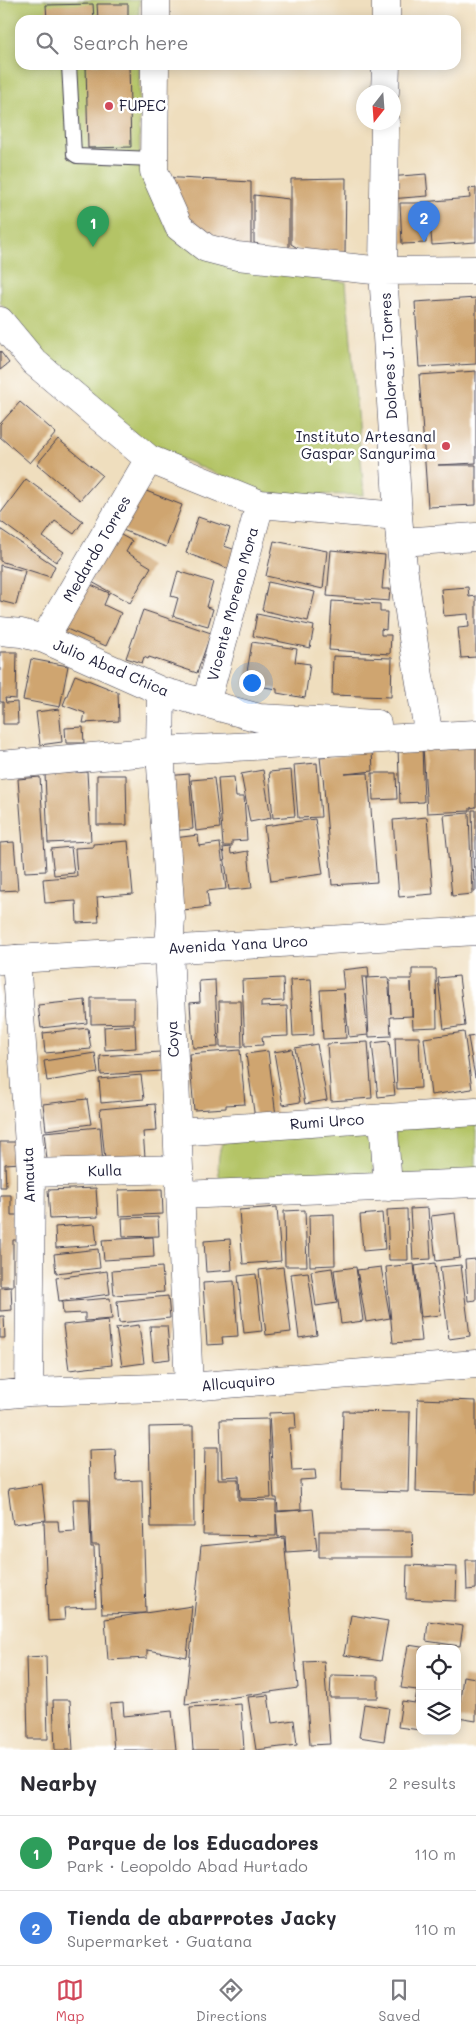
<!DOCTYPE html>
<html lang="en">
<head>
<meta charset="utf-8">
<style>
	body { margin:0; font-family:Mali,sans-serif; background:#f2f2f3; color:#2b2b33 }
	.controls { position:absolute; right:15px; bottom:15px; display:grid; overflow:hidden; border-radius:10px; box-shadow:0 2px 12px #0003 }
	.controls button { width:45px; height:45px; display:grid; place-items:center; padding:0; border:0; border-bottom:1px solid #e1e1e2; background:#fff; color:#2b2b33; font:25px sans-serif }
	.compass { position:absolute; left:356px; top:85px; width:45px; height:45px; border-radius:50%; background:#fff; box-shadow:0 2px 12px #0003; rotate:197deg }
	.you { position:absolute; left:251px; top:682px; width:18px; height:18px; margin:-12px; border:4px solid #fff; border-radius:50%; background:#1a73e8; box-shadow:0 0 0 8px #1a73e833 }
	.badge { display:grid; place-items:center; width:32px; height:32px; border-radius:50%; background:#d1495b; color:#fff; font-size:16px; font-weight:700 }
	.pin { position:absolute; translate:-50% -41px; filter:drop-shadow(0 1px 2px #0008) }
	.pin::after { content:''; position:absolute; top:26px; width:18px; height:15px; background:inherit; clip-path:polygon(0 0,100% 0,50% 100%) }
	.list { margin:0; padding:0; list-style:none }
	h2 { display:flex; justify-content:space-between; align-items:center; height:65px; margin:0; padding:0 20px; font-size:21px }
	h2 small { font-size:16px; font-weight:400; color:#7c7c81 }
	.list li { display:grid; grid-template-columns:32px 1fr auto; gap:15px; align-items:center; box-sizing:border-box; height:75px; padding:0 20px; border-top:1px solid #e1e1e2 }
	.list b { display:block; font-size:19px; white-space:nowrap }
	.list p { margin:0; font-size:16px; white-space:nowrap; color:#7c7c81 }
	.list em { font-size:16px; font-style:normal; color:#7c7c81 }
	.icon { flex:none; width:28px; height:28px; fill:none; stroke:currentColor; stroke-width:2; stroke-linecap:round; stroke-linejoin:round }
	.map { position:relative; flex:none; width:476px; height:1750px; overflow:hidden }
	.search { position:absolute; background:#fff; box-shadow:0 2px 12px #0003; left:15px; right:15px; top:15px; height:55px; display:flex; align-items:center; gap:12px; box-sizing:border-box; padding:0 18px; border-radius:15px; color:#7c7c81; font-size:19px }
	.sheet { height:215px; background:#fff }
	nav { display:flex; justify-content:space-around; align-items:center; box-sizing:border-box; height:70px; border-top:1px solid #e1e1e2; background:#fff; font-size:14px; color:#7c7c81 }
	nav a { display:grid; justify-items:center; gap:2px }
	nav .on { color:#d1495b }
	.map>svg:first-child { display:block }
</style>
</head>
<body>
<div class="map">
<svg width="476" height="1750" viewBox="0 0 476 1750">
	<rect width="100%" height="100%" fill="#fff"/>
	<filter id="ink" filterUnits="userSpaceOnUse"><feTurbulence type="fractalNoise" baseFrequency=".02" numOctaves="2"/><feDisplacementMap in="SourceGraphic" scale="10" xChannelSelector="R" yChannelSelector="G"/><feConvolveMatrix kernelMatrix="1 2 1 2 8 2 1 2 1" color-interpolation-filters="sRGB"/></filter>
	<filter id="wash" filterUnits="userSpaceOnUse"><feTurbulence type="fractalNoise" baseFrequency=".0096" numOctaves="4" result="noise"/><feDisplacementMap in="SourceGraphic" scale="20" xChannelSelector="R" yChannelSelector="G"/><feGaussianBlur stdDeviation="1.12" result="paint"/><feColorMatrix in="noise" values="0 0 0 0 0 0 0 0 0 0 0 0 0 0 0 0 0 1.4 0 .05"/><feComposite in="paint" operator="in"/></filter>
	<g filter="url(#wash)">
		<rect width="100%" height="100%" fill="#efdebe"/>
		<path fill="#b4c466" stroke="#6b7350" d="M0,0H139V20H20V65H139L140,172L171,235L238,268L346,282L364,495L263,494L154,447L79,396L0,302Z
			M476,1119V1176L400,1175L395,1130Z
			M371,1128L374,1174L222,1183C216,1173 218,1154 222,1143Z"/>
		<g id="blocks">
			<path fill="#cfa570" d="M93,4L94,20H47L46,5Z
				M97,4H128V20H98Z
				M86,65H129L131,147L88,148Z
				M426,174L428,196L389,199L388,177Z
				M161,177L251,182V255L197,233Z
				M346,178L345,254L309,255L291,244V179Z
				M476,188V242L432,245L430,220L423,221L422,202L470,198L469,189Z
				M254,195L289,199V251L254,243Z
				M400,203H421L422,224V226L426,227V243L402,244Z
				M476,298V364L419,367L415,302Z
				M0,351L9,363L0,370Z
				M476,371V463L438,465H476V505L428,507L419,375Z
				M20,402L56,433L30,463L0,437V424Z
				M58,439L102,475L80,500L37,464Z
				M26,479L83,521L74,534L55,521L43,537L64,552L56,562L0,521V514Z
				M136,487L182,505L166,547L120,529Z
				M198,517L230,528L224,546L242,552L235,571L186,553Z
				M0,529L55,566L50,577L0,561Z
				M112,530L132,541L126,552L151,567L130,603L90,581Z
				M274,541L327,551L323,589L266,576Z
				M331,550L385,555L382,589H390L389,601L327,596Z
				M0,565L25,571L16,605L0,601Z
				M178,571L213,582L206,607L213,609L208,626L173,616L178,598L171,596Z
				M82,581L109,593L104,605L121,613L106,646L62,627Z
				M268,582L315,592L308,621L262,610Z
				M468,587L469,597L476,596V657L461,658L458,628L469,627L468,614L444,616L441,589Z
				M332,601L380,604V612H387L386,630L381,629V635H391L390,654L329,650Z
				M143,610L211,633L197,673L149,657L148,659L144,657L142,663L126,658Z
				M257,614L314,626L310,648L253,636Z
				M252,642L297,649L295,662L310,664L305,698L277,693V689L245,684Z
				M0,652H17L16,699L5,698L6,703L17,702L18,724H3V702H0Z
				M333,656L392,658L391,697L332,695Z
				M31,659L68,666L60,707L23,700Z
				M75,675L118,692L119,721L83,723L85,713L63,705Z
				M59,709L62,742L40,745L36,712Z
				M83,727L84,743H66L65,728Z
				M476,745V807L470,808V811L427,813L423,747Z
				M422,747L424,802L400,803L398,748Z
				M372,751L373,771L345,774L368,773L377,882L332,885L323,776H322L320,757Z
				M317,763L321,817L298,818L294,765Z
				M263,770L271,818L250,822L241,774Z
				M291,770L295,816L273,818L269,772Z
				M87,772L91,841L48,843L45,774Z
				M372,773H396L397,799L373,800Z
				M189,774L193,829L170,831L166,776Z
				M97,775H126L127,825H97Z
				M40,777L46,871L25,872L18,779Z
				M234,777L236,797H244L247,840L232,841V846H223L218,778Z
				M214,778L220,828L196,831L191,780Z
				M472,810H476V891H474Z
				M469,813L472,894L452,896L444,815Z
				M427,817L433,894L399,897L393,820Z
				M315,819L323,874L271,881L264,826Z
				M198,835L199,846L220,843L226,889L207,891L209,907L183,910L174,838Z
				M128,841L133,894L97,897L99,922L77,923L76,901L45,903L43,879L77,876L75,848L93,847V844Z
				M14,842L18,890L0,891V843Z
				M71,847L74,873L54,875L51,849Z
				M230,847L231,854L248,851L252,888L229,890L223,848Z
				M368,967L369,977H362L368,1035L349,1037L344,993L346,1038L323,1039L320,990L344,989L342,970Z
				M412,969H436L437,1027L413,1028L411,982L412,1016L390,1017L391,1036L369,1037L366,978L388,977L391,1014L390,979H412Z
				M459,976L465,1026L444,1029L438,978Z
				M283,978L284,1001L261,1002V1007L287,1006L288,1036L262,1037L263,1045L245,1046L242,980Z
				M311,979L314,1035L293,1036L290,980Z
				M215,980L218,1047L193,1048L190,1003L200,1002L199,981Z
				M91,998H134V1023L91,1024Z
				M85,1000L87,1023L41,1028L38,1005Z
				M219,1001H241L242,1047H220Z
				M135,1025L136,1048L105,1050L104,1027Z
				M88,1028L91,1049L45,1053L43,1033Z
				M464,1032L472,1089L431,1095L424,1038Z
				M476,1036V1077H475L468,1037Z
				M395,1037H419L421,1088L397,1089Z
				M389,1041L395,1095L378,1097L372,1043Z
				M368,1042L372,1098L331,1101L327,1044Z
				M317,1044L327,1100L305,1104L295,1048Z
				M292,1049L300,1102L283,1105L274,1052Z
				M240,1050L245,1104L226,1105V1108L194,1110L189,1054Z
				M268,1051L276,1116L255,1119L246,1054Z
				M160,1052L161,1071L101,1075L100,1056Z
				M95,1053L98,1073L47,1081L44,1061Z
				M141,1075L144,1099L101,1103L99,1079Z
				M87,1099L91,1124L46,1130L43,1104Z
				M155,1104L157,1131L143,1132L145,1157L105,1160L100,1109Z
				M100,1127L103,1165L48,1169L44,1132Z
				M0,1142H20L21,1163L5,1164L6,1187H0Z
				M96,1188L98,1217L50,1219L48,1190Z
				M162,1189L163,1214L119,1216L118,1190Z
				M0,1195H11V1215H26L27,1240H13V1286H0Z
				M277,1207L281,1261L243,1264L239,1210Z
				M428,1208L431,1259L413,1260L410,1209Z
				M407,1209L408,1260H389L387,1210Z
				M305,1210L307,1266H285L284,1211Z
				M382,1213L385,1249L363,1251L360,1215Z
				M455,1213L460,1258L436,1261L431,1216Z
				M334,1214L335,1265L310,1266L309,1215Z
				M158,1217L159,1236L123,1237L122,1218Z
				M95,1224L97,1245L56,1248L55,1227Z
				M153,1237L154,1257L104,1260L102,1240Z
				M230,1239L232,1270L206,1272L204,1241Z
				M98,1249L100,1268L56,1273L54,1254Z
				M476,1259V1300L468,1301L465,1260Z
				M435,1263L441,1315L421,1317L415,1266Z
				M414,1264L422,1341L393,1343L386,1267Z
				M461,1265L470,1336L449,1339L440,1267Z
				M162,1267L164,1292L114,1295L112,1271Z
				M283,1267L291,1332L266,1335L259,1270Z
				M356,1267L363,1321L341,1324L334,1270Z
				M381,1267L390,1318L366,1322L357,1270Z
				M332,1268L337,1303L316,1306L311,1271Z
				M107,1271L110,1294L59,1301L56,1278Z
				M308,1272L317,1335L299,1338L291,1274Z
				M256,1274L262,1331L244,1333L238,1276Z
				M234,1281L238,1336L222,1337L223,1344L207,1345L203,1283Z
				M11,1287L12,1310L0,1311V1288Z
				M168,1296L170,1318L119,1323L117,1301Z
				M110,1298L112,1319L85,1321V1313L63,1314L62,1302Z
				M0,1316H4L5,1338H0Z
				M108,1320L112,1365L69,1370L63,1325Z
				M139,1325L144,1363L122,1366L116,1328Z
				M150,1326H167L170,1359L153,1361Z
				M418,1399L476,1401V1494L416,1492Z
				M343,1411L410,1412L408,1492L341,1490Z
				M295,1412L296,1428H289L292,1471L315,1470L316,1479L300,1480L301,1510L278,1511L277,1498H274L269,1413Z
				M268,1419L271,1498L240,1499L239,1476L222,1477L220,1420Z
				M193,1426L194,1527H151L149,1427Z
				M205,1447H218V1479H238V1500L276,1501V1512L313,1509L317,1550L286,1552L285,1536L278,1537L276,1514V1536L203,1535Z
				M115,1449L117,1481L142,1480L146,1613L102,1614L99,1545H92L89,1450Z
				M42,1484L46,1520L13,1524L8,1489Z
				M73,1499H89L91,1547H94L96,1607L64,1608L65,1620L48,1621L44,1521H58L59,1532L75,1531Z
				M319,1531H412L413,1557H319Z
				M284,1538L298,1688L185,1704L201,1546Z
				M466,1560H476V1589L467,1590Z
				M407,1565L457,1567L456,1601L406,1599Z
				M192,1606L187,1657L147,1650V1658L108,1660L105,1619Z
				M351,1615L388,1621L381,1661L344,1655Z
				M428,1621L463,1626L460,1646L426,1641Z
				M408,1645L428,1648L420,1649V1730L398,1727L402,1701L415,1703L417,1690L401,1688Z
				M46,1656L48,1739H28L26,1657Z
				M324,1661L330,1744L310,1745L304,1662Z
				M331,1675L378,1676V1698H330Z
				M463,1676L476,1678V1721L458,1718Z
				M268,1695L272,1723L294,1720L297,1745L256,1750L248,1697Z
				M53,1700H70L73,1750H55Z
				M123,1703L124,1716L172,1711L176,1750H114L110,1704Z
				M241,1704L244,1750H193L190,1707Z
				M364,1704L389,1708L384,1741L359,1737Z"/>
		</g>
	</g>
	<g filter="url(#ink)">
		<use href="#blocks" fill-opacity="0" stroke="#413e4f" stroke-width="1"/>
		<g fill="none" stroke-linecap="round" stroke-linejoin="round">
			<g stroke="#413e4f" stroke-width="16">
				<path id="service" d="M69,65L74,154L77,156L154,159"/>
			</g>
			<g stroke="#413e4f" stroke-width="29">
				<path id="minor" d="M156,0V20
					M386,20V0
					M155,65L154,171L179,227L206,248L237,256L383,271L476,270
					M385,92L386,65
					M385,122L383,271L398,516C404,590 417,664 429,737
					M0,321L34,362L149,459L260,504L398,516
					M400,542L476,537
					M0,631L21,633L44,639L161,691L259,718L377,724
					M44,639L149,459
					M161,691L160,751L171,918L169,949L189,1387
					M206,703L260,504
					M0,765L160,751L476,734
					M16,959L31,1173L29,1392
					M383,1118L388,1187
					M177,1132L476,1112
					M31,1173L179,1169
					M180,1195L476,1183
					M0,1395L29,1392L189,1387L476,1364"/>
			</g>
			<g stroke="#413e4f" stroke-width="29">
				<path id="tertiary" d="M0,960L476,931"/>
			</g>
			<use href="#service" stroke="#fff" stroke-width="14"/>
			<use href="#minor" stroke="#fff" stroke-width="28"/>
			<use href="#tertiary" stroke="#fff" stroke-width="28"/>
		</g>
	</g>
	<g fill="#d1495b" stroke="#fff" stroke-width="2">
		<circle cx="109" cy="106" r="5"/>
		<circle cx="446" cy="446" r="5"/>
	</g>
	<g text-anchor="middle" stroke-width="5" stroke-linejoin="round" paint-order="stroke">
		<g font-size="15" fill="#22223b" stroke="#fff" text-anchor="start">
			<text x="119" y="111">FUPEC</text>
			<text x="436" y="442" text-anchor="end">Instituto Artesanal<tspan x="436" dy="17">Gaspar Sangurima</tspan></text>
		</g>
		<g font-size="15" fill="#22223b" stroke="#fff">
			<text transform="translate(389 356) rotate(-93)" y="5">Dolores J. Torres</text>
			<text transform="translate(97 549) rotate(-60)" y="5">Medardo Torres</text>
			<text transform="translate(233 604) rotate(-75)" y="5">Vicente Moreno Mora</text>
			<text transform="translate(111 668) rotate(23)" y="5">Julio Abad Chica</text>
			<text transform="translate(238 945) rotate(-3)" y="5">Avenida Yana Urco</text>
			<text transform="translate(173 1039) rotate(-93)" y="5">Coya</text>
			<text transform="translate(327 1122) rotate(-4)" y="5">Rumi Urco</text>
			<text transform="translate(105 1171) rotate(-2)" y="5">Kulla</text>
			<text transform="translate(29 1175) rotate(-92)" y="5">Amauta</text>
			<text transform="translate(238 1383) rotate(-5)" y="5">Allcuquiro</text>
		</g>
	</g>
</svg>
<div class="controls">
<button><svg class="icon" aria-label="locate" viewBox="0 0 24 24"><circle cx="12" cy="12" r="6"/><path d="M12 2v4M12 18v4M2 12h4M18 12h4"/></svg></button>
<button><svg class="icon" aria-label="layers" viewBox="0 0 24 24"><path d="M12 4l9 5-9 5-9-5zM3 14l9 5 9-5"/></svg></button>
</div>
<svg class="compass" viewBox="-18 -18 36 36"><path d="M0-13l5 13h-10z" fill="#e53935"/><path d="M0 13l5-13h-10z" fill="#7c7c81"/></svg>
<div class="you"></div>
<div class="pin badge" style="left:93px;top:247px;background:#2e9e5b">1</div>
<div class="pin badge" style="left:424px;top:242px;background:#3f7fe0">2</div>
<div class="search"><svg class="icon" aria-label="search" viewBox="0 0 24 24"><circle cx="10" cy="10" r="6"/><path d="M15 15l6 6"/></svg>Search here</div>
</div>
<section class="sheet">
<h2>Nearby<small>2 results</small></h2>
<ul class="list">
<li><span class="badge" style="background:#2e9e5b">1</span><div><b>Parque de los Educadores</b><p>Park · Leopoldo Abad Hurtado</p></div><em>110 m</em></li>
<li><span class="badge" style="background:#3f7fe0">2</span><div><b>Tienda de abarrrotes Jacky</b><p>Supermarket · Guatana</p></div><em>110 m</em></li>
</ul>
</section>
<nav>
<a class="on"><svg class="icon" aria-label="map" viewBox="0 0 24 24"><path d="M3 6l6-2 6 2 6-2v14l-6 2-6-2-6 2zM9 4v14M15 6v14"/></svg>Map</a>
<a><svg class="icon" aria-label="directions" viewBox="0 0 24 24"><path d="M12 3l9 9-9 9-9-9zM9 14v-3h6M13 9l2 2-2 2"/></svg>Directions</a>
<a><svg class="icon" aria-label="saved" viewBox="0 0 24 24"><path d="M7 4h10v16l-5-4-5 4z"/></svg>Saved</a>
</nav>
</body>
</html>
